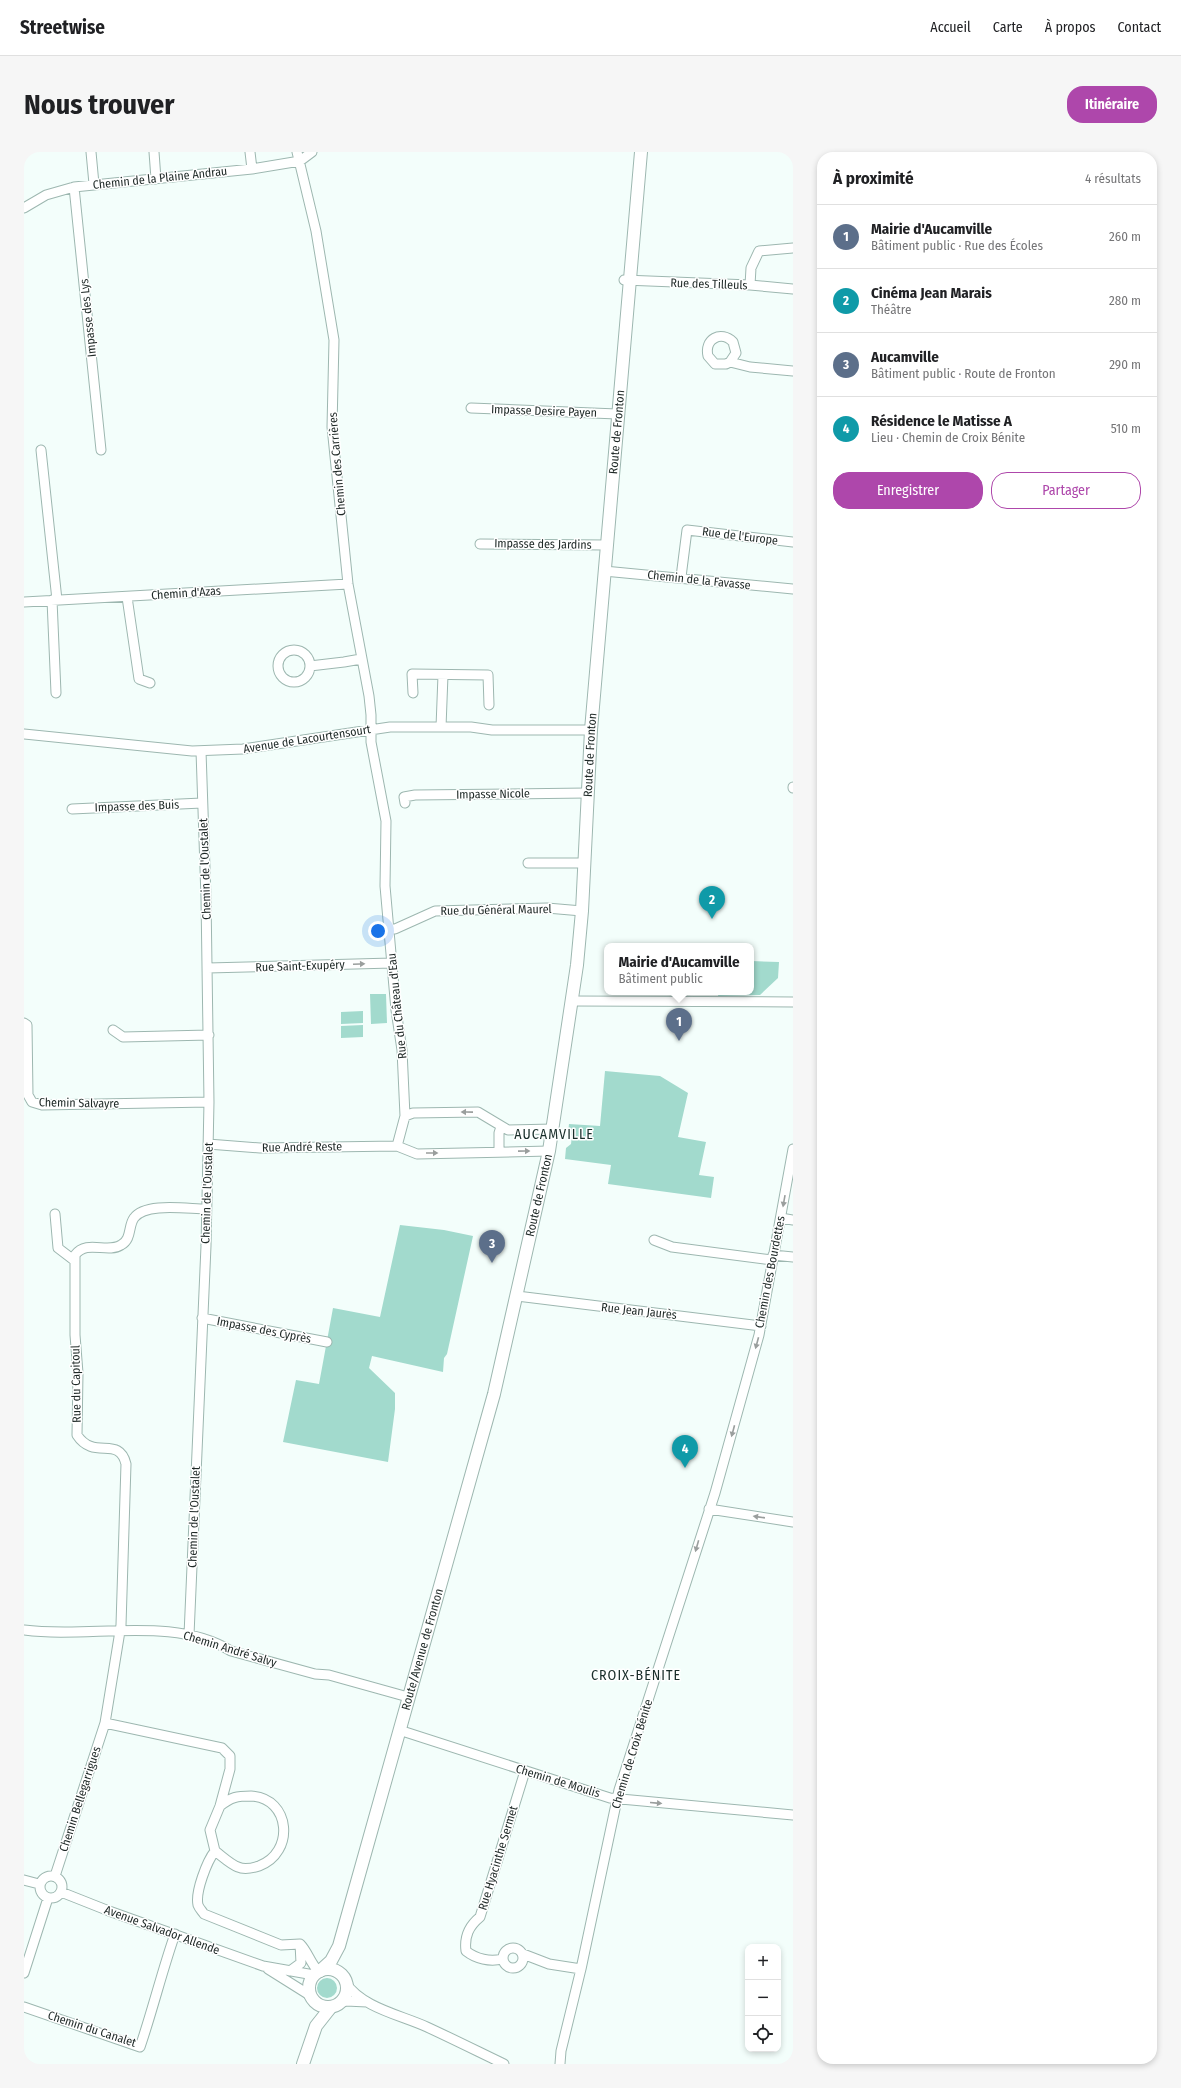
<!DOCTYPE html>
<html lang="fr">
<head>
<meta charset="utf-8">
<style>
	body { margin:0; font-family:"Fira Sans Condensed",sans-serif; background:#f6f6f6; color:#202124 }
	.controls { position:absolute; right:12px; bottom:12px; display:grid; overflow:hidden; border-radius:8px; box-shadow:0 2px 6px #0003 }
	.controls button { width:36px; height:36px; display:grid; place-items:center; padding:0; border:0; border-bottom:1px solid #e0e0e0; background:#fff; color:#202124; font:20px sans-serif }
	.you { position:absolute; left:354px; top:779px; width:14px; height:14px; margin:-10px; border:3px solid #fff; border-radius:50%; background:#1a73e8; box-shadow:0 0 0 6px #1a73e833 }
	.badge { display:grid; place-items:center; width:26px; height:26px; border-radius:50%; background:#ae47ab; color:#fff; font-size:13px; font-weight:700 }
	.pin { position:absolute; translate:-50% -33px; filter:drop-shadow(0 1px 2px #0008) }
	.pin::after { content:''; position:absolute; top:21px; width:14px; height:12px; background:inherit; clip-path:polygon(0 0,100% 0,50% 100%) }
	.popup { position:absolute; left:580px; top:791px; width:150px; height:52px; box-sizing:border-box; display:grid; place-content:center; border-radius:8px; background:#fff; filter:drop-shadow(0 1px 3px #0005); font-size:13px; white-space:nowrap; color:#757577 }
	.popup b { font-size:15px; color:#202124 }
	.popup::after { content:''; position:absolute; left:50%; top:100%; margin-left:-8px; border:8px solid transparent; border-top-color:#fff }
	.list { margin:0; padding:0; list-style:none }
	h2 { display:flex; justify-content:space-between; align-items:center; height:52px; margin:0; padding:0 16px; font-size:17px }
	h2 small { font-size:13px; font-weight:400; color:#757577 }
	.list li { display:grid; grid-template-columns:26px 1fr auto; gap:12px; align-items:center; box-sizing:border-box; height:64px; padding:0 16px; border-top:1px solid #e0e0e0 }
	.list b { display:block; font-size:15px; white-space:nowrap }
	.list p { margin:0; font-size:13px; white-space:nowrap; color:#757577 }
	.list em { font-size:13px; font-style:normal; color:#757577 }
	.actions { display:flex; gap:8px; padding:12px 16px }
	.actions a { flex:1; padding:9px 0; border:1px solid #ae47ab; border-radius:16px; text-align:center; font-size:14px; color:#ae47ab }
	.actions .main { background:#ae47ab; color:#fff }
	.icon { flex:none; width:22px; height:22px; fill:none; stroke:currentColor; stroke-width:2; stroke-linecap:round; stroke-linejoin:round }
	.map { position:relative; flex:none; width:769px; height:1912px; overflow:hidden; border-radius:16px }
	header { display:flex; align-items:center; gap:24px; box-sizing:border-box; height:56px; padding:0 20px; background:#fff; border-bottom:1px solid #e0e0e0 }
	header strong { font-size:19px }
	nav { display:flex; gap:22px; margin-inline-start:auto; font-size:14px }
	.intro { display:flex; align-items:center; justify-content:space-between; box-sizing:border-box; height:96px; padding:0 24px }
	h1 { margin:0; font-size:28px }
	.button { padding:10px 18px; border-radius:16px; background:#ae47ab; color:#fff; font-size:14px; font-weight:700 }
	main { display:flex; gap:24px; padding:0 24px }
	aside { flex:1; background:#fff; border-radius:16px; box-shadow:0 2px 6px #0003 }
	.map>svg:first-child { display:block }
</style>
</head>
<body>
<header>
<strong>Streetwise</strong>
<nav><a>Accueil</a><a>Carte</a><a>À propos</a><a>Contact</a></nav>
</header>
<div class="intro"><h1>Nous trouver</h1><a class="button">Itinéraire</a></div>
<main>
<div class="map">
<svg width="769" height="1912" viewBox="0 0 769 1912">
	<rect width="100%" height="100%" fill="#f3fefb"/>
	<path fill="#a2dacd" d="M727,809L755,810L754,826L736,843L694,844L695,840H727Z
		M346,842H362L363,871L347,872Z
		M339,859V871L317,872V860Z
		M339,873V885L317,886V874Z
		M581,919L636,924L664,941L654,985L682,990L675,1023L690,1025L687,1046L584,1032L587,1013L541,1007L542,996L547,992L548,984L544,981L545,972L576,974Z
		M376,1073L420,1078L449,1084L423,1202L420,1206L419,1220L348,1204L345,1216L371,1241V1257L364,1310L259,1290L272,1228L295,1232L309,1156L356,1165Z
		M293 1836a10 10 0 1 1 20 0a10 10 0 1 1-20 0Z"/>
	<g fill="none" stroke-linecap="round" stroke-linejoin="round">
		<g stroke="#9db7b0" stroke-width="11">
			<path id="minor" d="M67,0L70,32
				M130,0L132,27
				M226,0L228,17
				M273,0L292,79L310,188L308,275L324,432L345,544L347,563V590L362,669L361,734L372,858L378,898L381,964
				M50,35L77,298
				M0,56L22,43L50,35L228,17L276,9L288,0
				M600,128L726,133L769,137
				M726,133L727,116L735,99L769,96
				M706,210L712,201L709,190C697,178 680,187 684,204L691,212H702L706,210L726,215L769,219
				M447,256L593,262
				M17,298L33,448
				M456,392L582,393
				M580,419L769,437
				M657,425L663,378L769,390
				M103,445L115,527L126,531
				M28,448L32,541
				M0,450L324,432
				M254 514a16 16 0 1 1 32 0a16 16 0 1 1-32 0Z
				M286,514L320,510L337,507
				M389,541L388,522L464,523L465,553
				M417,575L419,523
				M0,582L168,599L219,597L366,575H447L468,578H567
				M769,635V636
				M381,651L380,645L391,643L563,641
				M48,657L178,651
				M504,711H561
				M364,777H371L411,759L523,756L558,759
				M184,816L368,811
				M548,849L769,850
				M0,871L3,873L4,943L8,950L18,953L185,950
				M89,878L99,885L185,883
				M184,992L236,996L373,994
				M525,999L393,1002L373,994L381,964L389,961L454,960L484,978L529,977
				M475,1000V981L477,975
				M31,1062L34,1096L51,1109
				M757,1066L769,1068
				M630,1088L648,1095L748,1108
				M749,1103L769,1105
				M493,1144L737,1174
				M178,1166L303,1190
				M685,1357L769,1370
				M0,1478C66,1487 149,1463 207,1499L291,1522L305,1523L384,1545
				M165,1483L182,1094L185,950L182,746L177,599
				M81,1571L198,1596L206,1604V1617L196,1654L186,1678L191,1699C183,1709 171,1740 174,1753C175,1756 178,1759 180,1762L257,1793L276,1792
				M375,1578L586,1646L769,1663
				M191,1699C198,1704 206,1712 214,1715C220,1718 229,1716 235,1714C271,1701 267,1646 227,1644C213,1644 207,1645 196,1654
				M16 1735a11 11 0 1 1 22 0a11 11 0 1 1-22 0Z
				M31,1724L81,1571L97,1473L102,1312C95,1283 70,1309 53,1283L54,1221L51,1183V1103C63,1087 83,1102 97,1093C108,1087 104,1074 110,1066C121,1050 164,1057 182,1057
				M0,1728L15,1732
				M37,1740L85,1759L239,1814L290,1823
				M276,1792C284,1800 286,1811 295,1820
				M479 1806a10 10 0 1 1 20 0a10 10 0 1 1-20 0Z
				M499,1802L525,1812L557,1817
				M478,1807C466,1810 452,1807 442,1799C440,1784 445,1774 456,1765L501,1619
				M244,1817L287,1844
				M266,1819L277,1811L276,1792
				M0,1821L24,1746
				M321,1830C338,1856 377,1863 403,1875C429,1887 455,1900 480,1912
				M316,1850L322,1849L343,1850
				M0,1855L116,1895C129,1857 138,1819 151,1782
				M536,1912L537,1899L557,1817L595,1638L691,1341L735,1183L769,997"/>
		</g>
		<g stroke="#9db7b0" stroke-width="14">
			<g id="major">
				<circle cx="304" cy="1836" r="19"/>
				<path id="s1" d="M296,1819L307,1809L315,1794L470,1242L525,999L553,813L558,759L567,578L617,0"/>
				<path d="M279,1912L292,1874L307,1855"/>
			</g>
		</g>
		<use href="#minor" stroke="#fff" stroke-width="9"/>
		<use href="#major" stroke="#fff" stroke-width="12"/>
	</g>
	<defs><path id="oneway-solid" d="M-6-.8H1V-3.2L6.5 0L1 3.2V.8H-6Z"/></defs>
	<g fill="#9a9e9d">
		<use href="#oneway-solid" transform="translate(335 812) rotate(-2)"/>
		<use href="#oneway-solid" transform="translate(443 960) rotate(-179)"/>
		<use href="#oneway-solid" transform="translate(500 999) rotate(-1)"/>
		<use href="#oneway-solid" transform="translate(408 1001)"/>
		<use href="#oneway-solid" transform="translate(760 1049) rotate(100)"/>
		<use href="#oneway-solid" transform="translate(733 1191) rotate(105)"/>
		<use href="#oneway-solid" transform="translate(709 1279) rotate(105)"/>
		<use href="#oneway-solid" transform="translate(735 1365) rotate(-172)"/>
		<use href="#oneway-solid" transform="translate(673 1394) rotate(106)"/>
		<use href="#oneway-solid" transform="translate(632 1651) rotate(5)"/>
	</g>
	<g text-anchor="middle" stroke-width="3" stroke-linejoin="round" paint-order="stroke">
		<g font-size="12" fill="#1e2826" stroke="#fff">
			<text transform="translate(136 26) rotate(-6)" y="4">Chemin de la Plaine Andrau</text>
			<text transform="translate(685 132) rotate(2)" y="4">Rue des Tilleuls</text>
			<text transform="translate(64 166) rotate(-96)" y="4">Impasse des Lys</text>
			<text transform="translate(520 259) rotate(2)" y="4">Impasse Desire Payen</text>
			<text dy="4" stroke="none"><textPath href="#s1" startOffset="1577">Route de Fronton</textPath></text>
			<text transform="translate(313 312) rotate(-95)" y="4">Chemin des Carrières</text>
			<text transform="translate(716 384) rotate(7)" y="4">Rue de l'Europe</text>
			<text transform="translate(519 392) rotate(1)" y="4">Impasse des Jardins</text>
			<text transform="translate(675 428) rotate(6)" y="4">Chemin de la Favasse</text>
			<text transform="translate(162 441) rotate(-4)" y="4">Chemin d'Azas</text>
			<text transform="translate(283 587) rotate(-9)" y="4">Avenue de Lacourtensourt</text>
			<text dy="4" stroke="none"><textPath href="#s1" startOffset="1253">Route de Fronton</textPath></text>
			<text transform="translate(469 642) rotate(-1)" y="4">Impasse Nicole</text>
			<text transform="translate(113 654) rotate(-2)" y="4">Impasse des Buis</text>
			<text transform="translate(181 717) rotate(-92)" y="4">Chemin de l'Oustalet</text>
			<text transform="translate(472 758) rotate(-1)" y="4">Rue du Général Maurel</text>
			<text transform="translate(276 814) rotate(-2)" y="4">Rue Saint-Exupéry</text>
			<text transform="translate(373 854) rotate(-96)" y="4">Rue du Château d'Eau</text>
			<text transform="translate(55 951) rotate(1)" y="4">Chemin Salvayre</text>
			<text transform="translate(278 995) rotate(-1)" y="4">Rue André Reste</text>
			<text transform="translate(183 1041) rotate(-88)" y="4">Chemin de l'Oustalet</text>
			<text dy="4" stroke="none"><textPath href="#s1" startOffset="809">Route de Fronton</textPath></text>
			<text transform="translate(746 1120) rotate(-79)" y="4">Chemin des Bourdettes</text>
			<text transform="translate(615 1159) rotate(6)" y="4">Rue Jean Jaurès</text>
			<text transform="translate(240 1178) rotate(11)" y="4">Impasse des Cyprès</text>
			<text transform="translate(52 1232) rotate(-91)" y="4">Rue du Capitoul</text>
			<text transform="translate(170 1365) rotate(-88)" y="4">Chemin de l'Oustalet</text>
			<text transform="translate(206 1497) rotate(17)" y="4">Chemin André Salvy</text>
			<text dy="4" stroke="none"><textPath href="#s1" startOffset="340">Route/Avenue de Fronton</textPath></text>
			<text transform="translate(608 1602) rotate(-73)" y="4">Chemin de Croix Bénite</text>
			<text transform="translate(534 1629) rotate(17)" y="4">Chemin de Moulis</text>
			<text transform="translate(56 1647) rotate(-72)" y="4">Chemin Bellegarrigues</text>
			<text transform="translate(474 1706) rotate(-73)" y="4">Rue Hyacinthe Sermet</text>
			<text transform="translate(138 1778) rotate(20)" y="4">Avenue Salvador Allende</text>
			<text transform="translate(68 1877) rotate(18)" y="4">Chemin du Canalet</text>
		</g>
		<g font-size="14" letter-spacing="1" fill="#192e2a" stroke="#fff">
			<text x="530" y="987">AUCAMVILLE</text>
			<text x="612" y="1528">CROIX-BÉNITE</text>
		</g>
	</g>
</svg>
<div class="controls">
<button>+</button>
<button>−</button>
<button><svg class="icon" aria-label="locate" viewBox="0 0 24 24"><circle cx="12" cy="12" r="6"/><path d="M12 2v4M12 18v4M2 12h4M18 12h4"/></svg></button>
</div>
<div class="you"></div>
<div class="pin badge" style="left:655px;top:889px;background:#5c6f8a">1</div>
<div class="popup"><b>Mairie d'Aucamville</b>Bâtiment public</div>
<div class="pin badge" style="left:688px;top:767px;background:#0f9aa8">2</div>
<div class="pin badge" style="left:468px;top:1111px;background:#5c6f8a">3</div>
<div class="pin badge" style="left:661px;top:1316px;background:#0f9aa8">4</div>
</div>
<aside>
<h2>À proximité<small>4 résultats</small></h2>
<ul class="list">
<li><span class="badge" style="background:#5c6f8a">1</span><div><b>Mairie d'Aucamville</b><p>Bâtiment public · Rue des Écoles</p></div><em>260 m</em></li>
<li><span class="badge" style="background:#0f9aa8">2</span><div><b>Cinéma Jean Marais</b><p>Théâtre</p></div><em>280 m</em></li>
<li><span class="badge" style="background:#5c6f8a">3</span><div><b>Aucamville</b><p>Bâtiment public · Route de Fronton</p></div><em>290 m</em></li>
<li><span class="badge" style="background:#0f9aa8">4</span><div><b>Résidence le Matisse A</b><p>Lieu · Chemin de Croix Bénite</p></div><em>510 m</em></li>
</ul>
<div class="actions"><a class="main">Enregistrer</a><a>Partager</a></div>
</aside>
</main>
</body>
</html>
